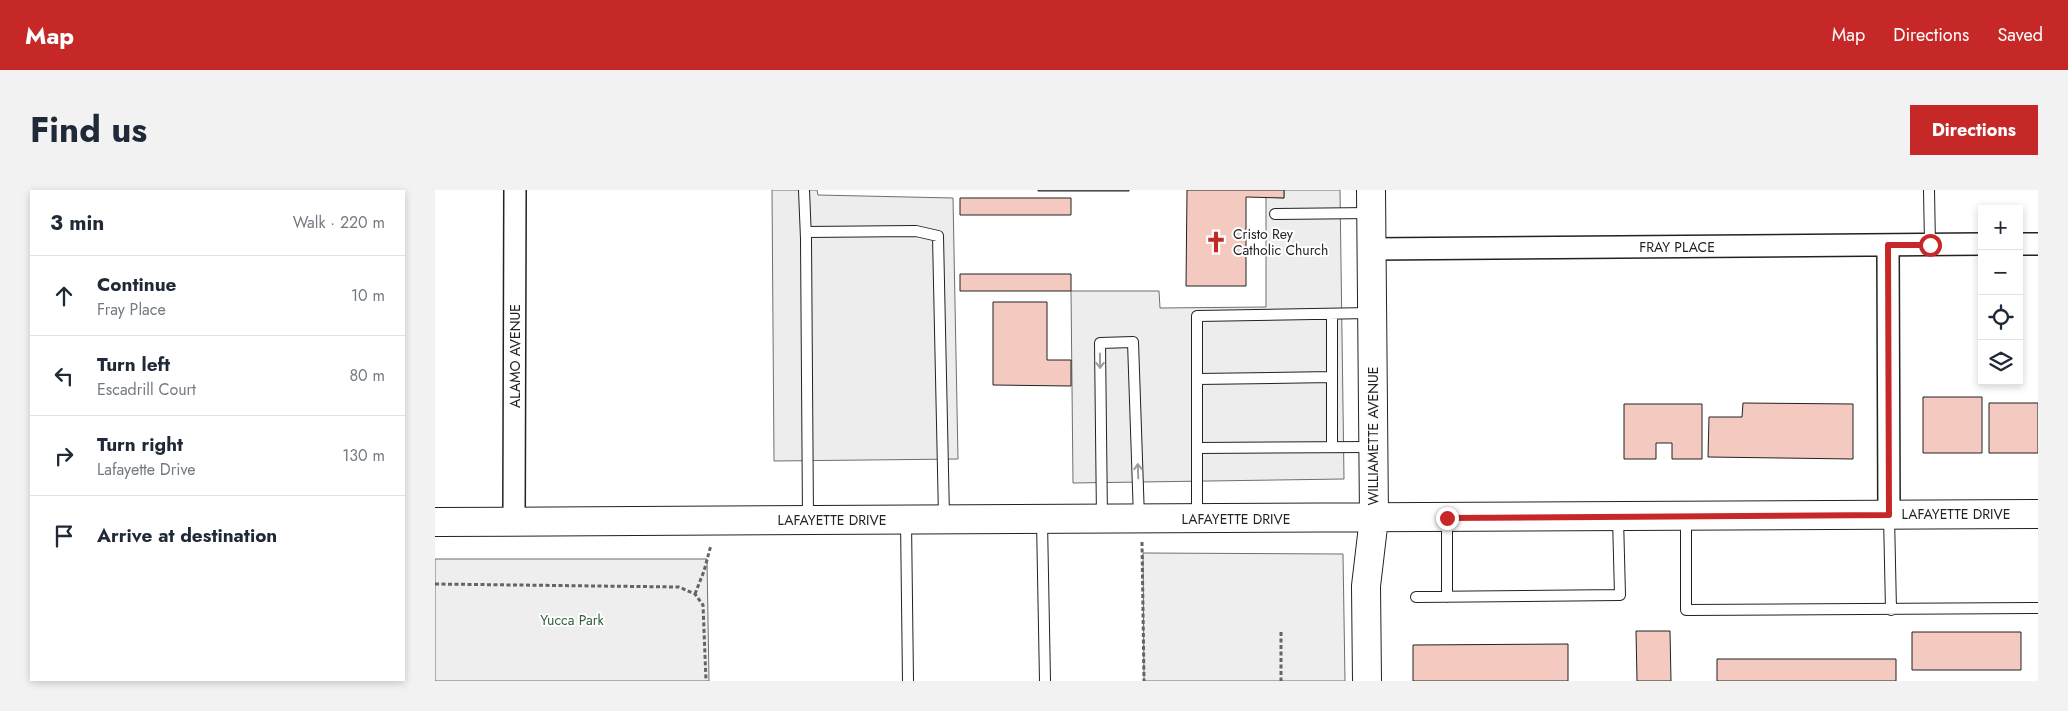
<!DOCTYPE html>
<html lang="en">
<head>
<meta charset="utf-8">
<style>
	body { margin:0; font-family:Jost,sans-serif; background:#f2f2f3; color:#1f2937 }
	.controls { position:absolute; right:15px; top:15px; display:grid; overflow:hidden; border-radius:0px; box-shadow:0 2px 8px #0003 }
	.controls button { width:45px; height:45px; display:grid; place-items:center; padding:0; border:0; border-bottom:1px solid #e0e1e3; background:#fff; color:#1f2937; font:25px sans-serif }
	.stop { position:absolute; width:15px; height:15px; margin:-11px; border:4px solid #c62828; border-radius:50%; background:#fff }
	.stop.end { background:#c62828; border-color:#fff; box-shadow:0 1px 5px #0008 }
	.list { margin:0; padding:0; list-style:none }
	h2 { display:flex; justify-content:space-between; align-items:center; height:65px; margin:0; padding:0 20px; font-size:21px }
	h2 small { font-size:16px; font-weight:400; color:#747a83 }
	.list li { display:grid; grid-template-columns:32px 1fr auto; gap:15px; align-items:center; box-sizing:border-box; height:80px; padding:0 20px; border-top:1px solid #e0e1e3 }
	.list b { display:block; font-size:19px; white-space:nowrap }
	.list p { margin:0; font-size:16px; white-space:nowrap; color:#747a83 }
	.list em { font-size:16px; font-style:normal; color:#747a83 }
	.icon { flex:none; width:28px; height:28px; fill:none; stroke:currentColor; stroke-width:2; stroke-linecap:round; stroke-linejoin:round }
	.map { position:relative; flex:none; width:1603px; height:491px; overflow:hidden; border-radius:0px }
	header { display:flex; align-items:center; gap:30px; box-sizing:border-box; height:70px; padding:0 25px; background:#c62828; color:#fff }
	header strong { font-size:24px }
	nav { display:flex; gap:28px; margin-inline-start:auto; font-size:18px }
	.intro { display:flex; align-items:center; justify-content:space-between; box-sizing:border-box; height:120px; padding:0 30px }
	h1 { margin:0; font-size:35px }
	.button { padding:12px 22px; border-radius:0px; background:#c62828; color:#fff; font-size:18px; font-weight:700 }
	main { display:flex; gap:30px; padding:0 30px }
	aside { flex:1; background:#fff; border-radius:0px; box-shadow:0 2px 8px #0003 }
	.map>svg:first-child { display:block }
</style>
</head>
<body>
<header>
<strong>Map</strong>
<nav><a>Map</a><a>Directions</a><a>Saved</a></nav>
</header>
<div class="intro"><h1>Find us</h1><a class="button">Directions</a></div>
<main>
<aside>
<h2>3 min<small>Walk · 220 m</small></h2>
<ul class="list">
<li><svg class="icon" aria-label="ahead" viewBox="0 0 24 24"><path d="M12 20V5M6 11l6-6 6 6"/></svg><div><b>Continue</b><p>Fray Place</p></div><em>10 m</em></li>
<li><svg class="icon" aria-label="left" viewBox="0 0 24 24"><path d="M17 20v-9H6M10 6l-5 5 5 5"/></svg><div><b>Turn left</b><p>Escadrill Court</p></div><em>80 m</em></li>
<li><svg class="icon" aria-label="right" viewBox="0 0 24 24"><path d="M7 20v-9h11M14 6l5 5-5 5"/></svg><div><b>Turn right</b><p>Lafayette Drive</p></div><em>130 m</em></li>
<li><svg class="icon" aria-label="arrive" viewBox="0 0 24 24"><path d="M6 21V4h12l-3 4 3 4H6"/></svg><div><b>Arrive at destination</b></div></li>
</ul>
</aside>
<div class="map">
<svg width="1603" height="491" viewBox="0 0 1603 491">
	<rect width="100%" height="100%" fill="#fff"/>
	<path fill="#eee" stroke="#6f6f6f" d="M708,363L908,364L910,491H709Z
		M0,369H272L274,491H0Z"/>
	<path fill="#ededed" stroke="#6f6f6f" d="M337,0H382L383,5L518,8L523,269L339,271Z
		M849,0H905L909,289L638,293L636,101H724L725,118L831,117V7L849,8Z"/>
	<path fill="#f3c9c0" stroke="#222" d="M603,0H694V1H603Z
		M752,0H849V8L811,7V96H751Z
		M525,8H636V25H525Z
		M525,84H636V101H525Z
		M558,112H612V170H636V196L558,195Z
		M1488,207H1547V263H1488Z
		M1308,213L1418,214V269L1273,267L1274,227H1307Z
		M1554,213H1603V263H1554Z
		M1189,214H1267V269H1237V253H1221V269H1189Z
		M1201,441H1235L1236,491H1202Z
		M1477,442H1586V480H1477Z
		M1133,454V491H978V455Z
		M1282,469H1461V491H1282Z"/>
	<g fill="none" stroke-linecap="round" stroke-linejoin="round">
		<g stroke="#222" stroke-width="12">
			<path id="lane" d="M369,0L371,49L373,329
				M1494,0L1495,55
				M840,24L936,23
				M371,42L481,41L503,46L509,327
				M762,189L897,187
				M897,257V124
				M762,258L936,257
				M1454,326L1456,420
				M762,328V126L935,123
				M1012,328V407
				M1251,328V420L1603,418
				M667,329L665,153L698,152L704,328
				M471,331L473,491
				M607,331L610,491
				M981,407L1185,405L1183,328"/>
		</g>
		<g stroke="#222" stroke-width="24">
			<path id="street" d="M1584,54H1603
				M1453,55L1454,325
				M937,59L1547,54
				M79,332L80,0"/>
		</g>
		<g stroke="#222" stroke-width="30">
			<path id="secondary" d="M0,332L1603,324
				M932,491L931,396L939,328L936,0"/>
		</g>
		<path stroke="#646464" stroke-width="3" stroke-dasharray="4 2.5" stroke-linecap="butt" d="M707,352L709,491
			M0,394L244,397L260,404L268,415L271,491
			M260,404L269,381L276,355
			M846,442V491"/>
		<use href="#lane" stroke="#fff" stroke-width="10"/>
		<use href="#street" stroke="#fff" stroke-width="21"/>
		<use href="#secondary" stroke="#fff" stroke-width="28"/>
	</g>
	<defs><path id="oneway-shaft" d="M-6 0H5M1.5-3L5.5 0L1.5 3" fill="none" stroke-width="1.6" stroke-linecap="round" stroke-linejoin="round" transform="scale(1.25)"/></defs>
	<g stroke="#9c9c9c">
		<use href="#oneway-shaft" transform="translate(665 171) rotate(89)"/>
		<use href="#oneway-shaft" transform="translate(703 281) rotate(-92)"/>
	</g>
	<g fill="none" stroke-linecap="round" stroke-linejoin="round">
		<path stroke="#c62828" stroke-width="6" d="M1012,328L1454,325L1453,55H1495"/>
	</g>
	<defs>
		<g id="church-bare" transform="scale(1.725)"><path d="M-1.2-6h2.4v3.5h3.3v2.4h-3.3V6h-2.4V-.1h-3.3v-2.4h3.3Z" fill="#c62828" stroke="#fff" stroke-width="2.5" paint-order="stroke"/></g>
	</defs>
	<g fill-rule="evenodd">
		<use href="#church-bare" x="781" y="52"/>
	</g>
	<g text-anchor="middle" stroke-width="4" stroke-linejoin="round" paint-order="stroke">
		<g font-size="14" fill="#222" stroke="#fff" text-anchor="start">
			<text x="798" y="49">Cristo Rey<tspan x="798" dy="16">Catholic Church</tspan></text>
		</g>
		<g font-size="14" fill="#222" stroke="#fff">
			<text x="1242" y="62">FRAY PLACE</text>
			<text transform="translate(80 166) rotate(-90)" y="5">ALAMO AVENUE</text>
			<text transform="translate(938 246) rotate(-90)" y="5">WILLIAMETTE AVENUE</text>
			<text x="1521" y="329">LAFAYETTE DRIVE</text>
			<text x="801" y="334">LAFAYETTE DRIVE</text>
			<text x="397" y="335">LAFAYETTE DRIVE</text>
		</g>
		<g font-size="14" fill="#2f5e38" stroke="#fff">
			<text x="137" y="435">Yucca Park</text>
		</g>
	</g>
</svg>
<div class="controls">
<button>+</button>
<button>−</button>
<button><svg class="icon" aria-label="locate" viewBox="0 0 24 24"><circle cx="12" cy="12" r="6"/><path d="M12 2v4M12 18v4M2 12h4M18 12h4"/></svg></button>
<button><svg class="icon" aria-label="layers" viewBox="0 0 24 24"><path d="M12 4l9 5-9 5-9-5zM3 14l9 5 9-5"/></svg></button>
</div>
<div class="stop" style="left:1495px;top:55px"></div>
<div class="stop end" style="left:1012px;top:328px"></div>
</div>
</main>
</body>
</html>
